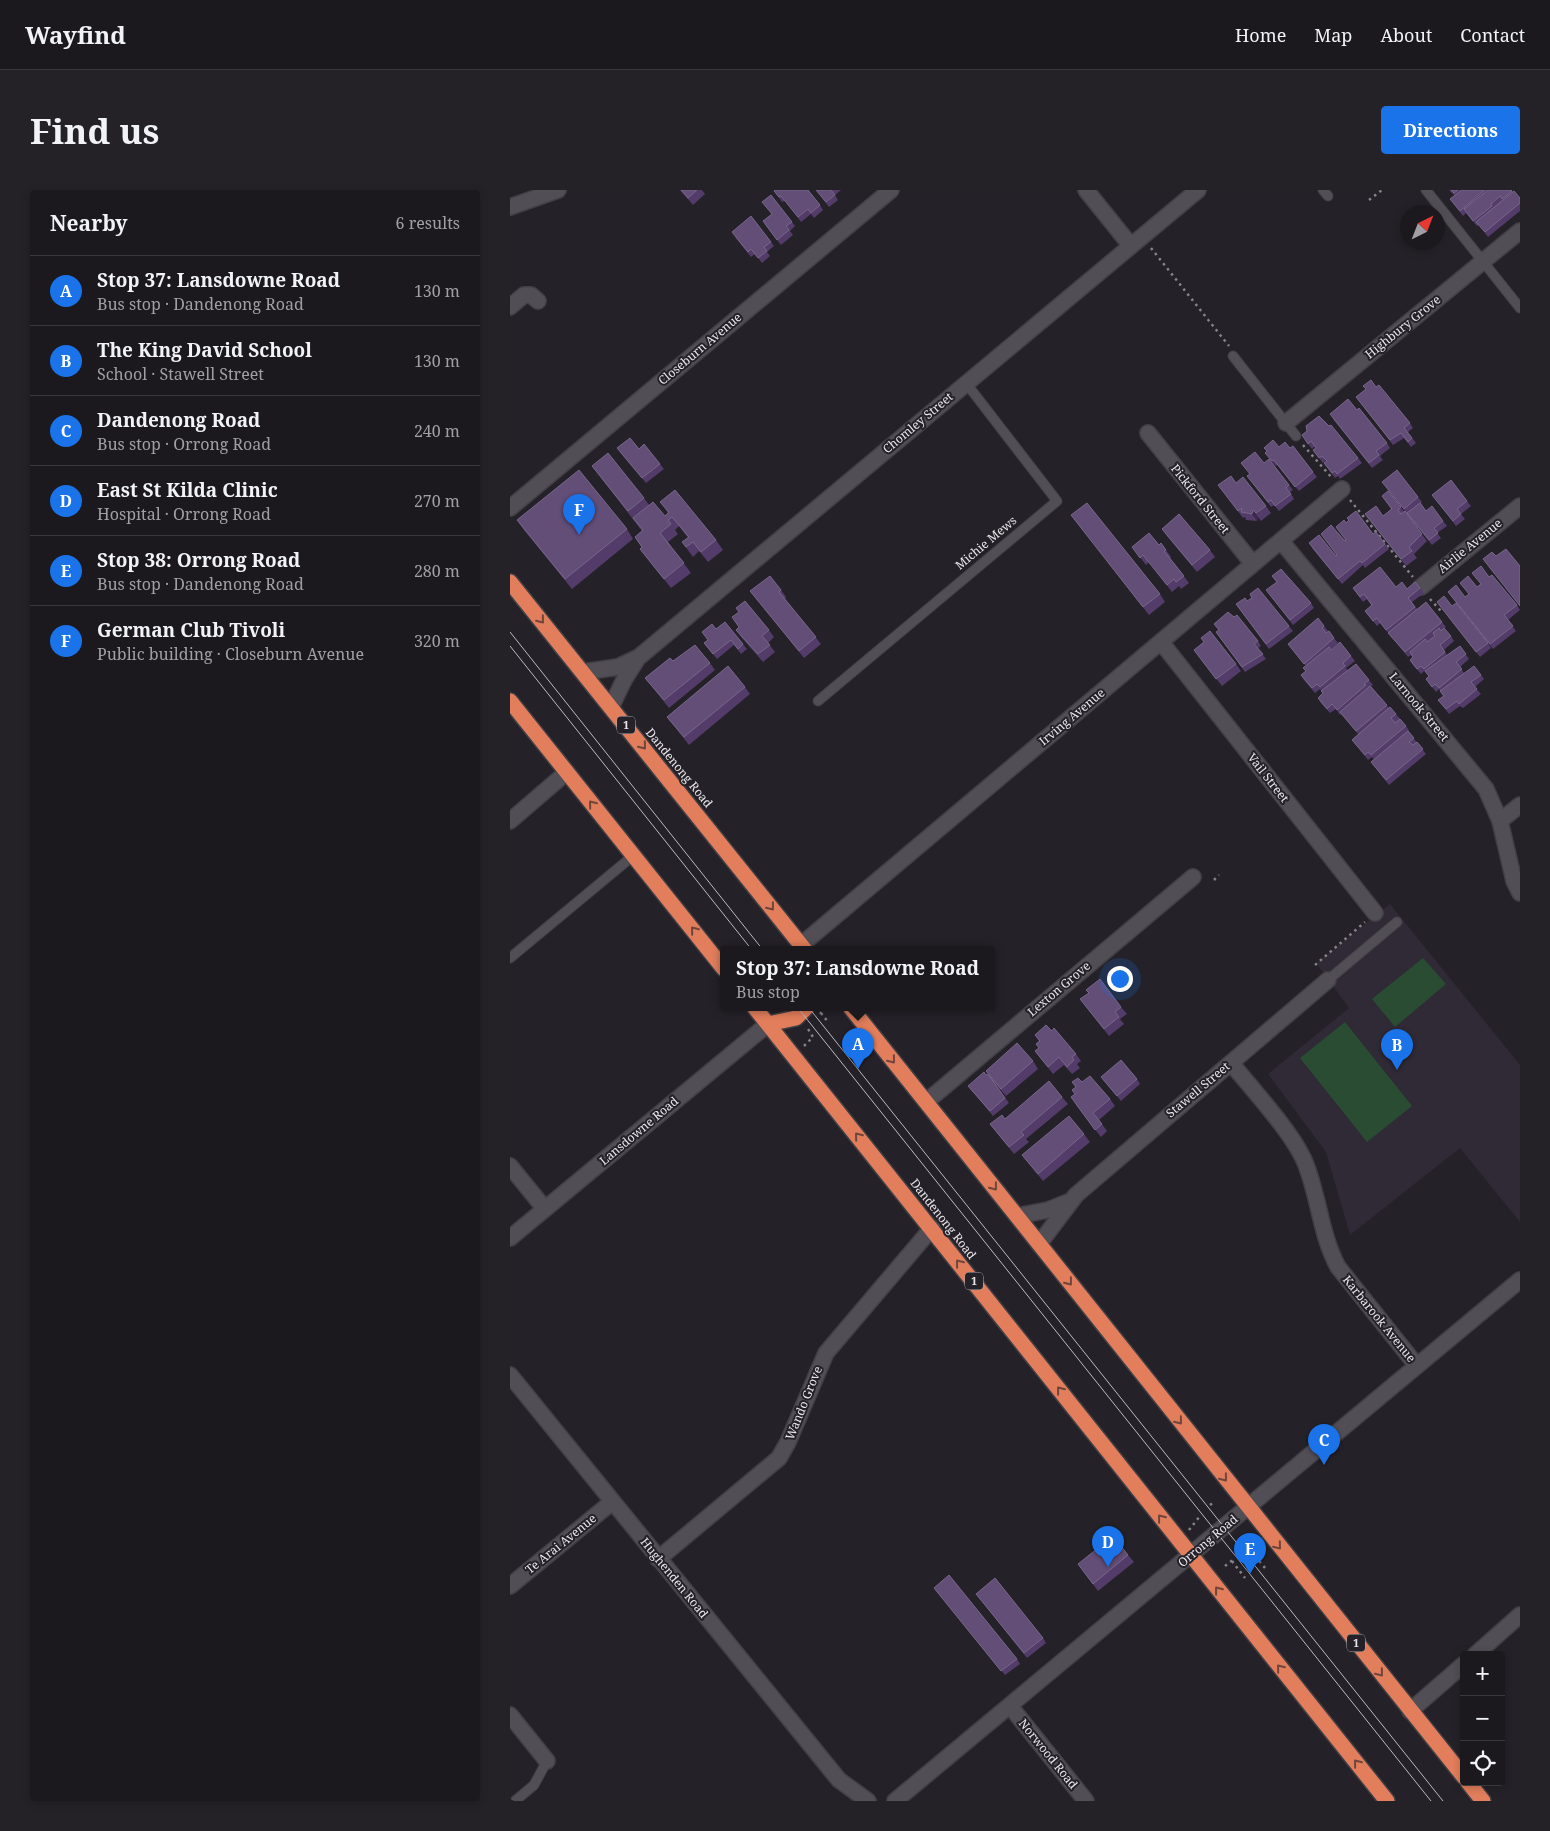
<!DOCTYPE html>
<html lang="en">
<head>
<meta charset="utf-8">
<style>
	body { margin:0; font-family:"Noto Serif",serif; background:#242227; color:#f1f3f6 }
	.controls { position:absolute; right:15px; bottom:15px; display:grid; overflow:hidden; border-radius:5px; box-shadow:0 2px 8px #0003 }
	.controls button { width:45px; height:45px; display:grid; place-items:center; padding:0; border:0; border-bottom:1px solid #39383c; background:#1b191e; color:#f1f3f6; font:25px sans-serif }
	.compass { position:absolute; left:890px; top:15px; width:45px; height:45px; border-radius:50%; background:#1b191e; box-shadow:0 2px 8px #0003; rotate:42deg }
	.you { position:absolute; left:609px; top:788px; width:18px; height:18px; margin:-12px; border:4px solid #fff; border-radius:50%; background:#1a73e8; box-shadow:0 0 0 8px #1a73e833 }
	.badge { display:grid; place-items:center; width:32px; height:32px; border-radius:50%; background:#1a73e8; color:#fff; font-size:16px; font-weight:700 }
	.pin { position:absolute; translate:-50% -41px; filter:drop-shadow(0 1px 2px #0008) }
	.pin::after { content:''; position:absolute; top:26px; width:18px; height:15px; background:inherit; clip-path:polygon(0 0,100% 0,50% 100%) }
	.popup { position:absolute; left:210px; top:756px; width:275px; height:65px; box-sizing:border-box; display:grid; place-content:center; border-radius:5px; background:#1b191e; filter:drop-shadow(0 1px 4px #0005); font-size:16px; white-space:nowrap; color:#a0a0a4 }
	.popup b { font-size:19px; color:#f1f3f6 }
	.popup::after { content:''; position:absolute; left:50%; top:100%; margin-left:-10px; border:10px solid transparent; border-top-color:#1b191e }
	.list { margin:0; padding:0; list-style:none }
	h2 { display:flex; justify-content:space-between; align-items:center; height:65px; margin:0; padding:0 20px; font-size:21px }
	h2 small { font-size:16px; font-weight:400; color:#a0a0a4 }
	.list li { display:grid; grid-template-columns:32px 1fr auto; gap:15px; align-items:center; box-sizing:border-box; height:70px; padding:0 20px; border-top:1px solid #39383c }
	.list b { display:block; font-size:19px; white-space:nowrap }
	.list p { margin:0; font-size:16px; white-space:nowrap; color:#a0a0a4 }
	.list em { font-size:16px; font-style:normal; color:#a0a0a4 }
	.icon { flex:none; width:28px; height:28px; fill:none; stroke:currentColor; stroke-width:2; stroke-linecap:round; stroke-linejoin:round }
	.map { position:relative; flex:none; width:1010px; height:1611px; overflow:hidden; border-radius:5px }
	header { display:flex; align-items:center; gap:30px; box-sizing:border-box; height:70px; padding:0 25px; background:#1b191e; border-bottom:1px solid #39383c }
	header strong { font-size:24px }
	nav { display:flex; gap:28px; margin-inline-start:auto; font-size:18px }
	.intro { display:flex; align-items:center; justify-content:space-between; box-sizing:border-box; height:120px; padding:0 30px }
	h1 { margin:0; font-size:35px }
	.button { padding:12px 22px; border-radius:5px; background:#1a73e8; color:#fff; font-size:18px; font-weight:700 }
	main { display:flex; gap:30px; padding:0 30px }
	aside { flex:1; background:#1b191e; border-radius:5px; box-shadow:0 2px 8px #0003 }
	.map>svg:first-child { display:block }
</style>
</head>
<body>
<header>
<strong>Wayfind</strong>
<nav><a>Home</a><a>Map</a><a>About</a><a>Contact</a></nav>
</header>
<div class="intro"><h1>Find us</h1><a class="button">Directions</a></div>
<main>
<aside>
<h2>Nearby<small>6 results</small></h2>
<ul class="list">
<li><span class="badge">A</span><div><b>Stop 37: Lansdowne Road</b><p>Bus stop · Dandenong Road</p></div><em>130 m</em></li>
<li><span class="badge">B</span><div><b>The King David School</b><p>School · Stawell Street</p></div><em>130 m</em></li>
<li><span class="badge">C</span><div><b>Dandenong Road</b><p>Bus stop · Orrong Road</p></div><em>240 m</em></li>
<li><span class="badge">D</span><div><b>East St Kilda Clinic</b><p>Hospital · Orrong Road</p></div><em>270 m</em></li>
<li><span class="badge">E</span><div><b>Stop 38: Orrong Road</b><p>Bus stop · Dandenong Road</p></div><em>280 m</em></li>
<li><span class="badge">F</span><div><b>German Club Tivoli</b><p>Public building · Closeburn Avenue</p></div><em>320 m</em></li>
</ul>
</aside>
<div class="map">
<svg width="1010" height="1611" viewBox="0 0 1010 1611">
	<rect width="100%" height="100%" fill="#242128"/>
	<path fill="#2f2a36" d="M880,714L1010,875V1032L950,958L840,1045L816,962L758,884L839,818L806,773Z"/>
	<path fill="#294c33" d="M913,768L936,794L885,837L862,809Z
		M835,832L902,916L857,952L790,868Z"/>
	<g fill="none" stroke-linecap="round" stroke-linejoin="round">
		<g stroke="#423f45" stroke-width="11">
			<path id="lane" d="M813,0L818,6
				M916,0L1010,118
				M723,166L786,246
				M308,511L547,311L456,193
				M0,768L124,665
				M818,790L887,732
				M5,1611L24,1595L37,1571"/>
		</g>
		<g stroke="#423f45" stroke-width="18">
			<path id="street" d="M576,0L621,56
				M0,17L48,0
				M0,117L14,105H21L28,111
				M776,233L1010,41
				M638,243L743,374
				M0,318L381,0
				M771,351L976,599L990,631L1004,691L1010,703
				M911,397L1010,316
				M651,452L865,723
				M73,482L108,477L129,467L688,0
				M101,517L114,490L128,468
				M0,631L57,582
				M990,631L1010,615
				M291,755L832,299
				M721,873C742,899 785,945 796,975C809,1008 811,1046 828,1077L907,1176
				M416,912L683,687
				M0,976L35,1019
				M507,1026L538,1020L558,1012
				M0,1048L258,834
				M529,1054L566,1005L818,790
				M0,1185L329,1590L358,1611
				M148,1369L269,1268L278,1252L316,1163L422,1038
				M0,1396L102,1312
				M965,1465L1010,1425
				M500,1516L576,1611
				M900,1521L954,1474
				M0,1525L37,1571"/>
		</g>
		<g stroke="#423f45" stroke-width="18">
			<path id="secondary" d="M385,1611L1010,1090"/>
		</g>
		<g stroke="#423f45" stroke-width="18">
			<path id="highway" d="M0,392L295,760
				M0,511L214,779
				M245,818L877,1611
				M341,818L954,1587
				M258,834L286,828L296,818
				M958,1592L973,1611"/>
		</g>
		<path stroke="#858288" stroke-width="2.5" stroke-dasharray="2.5 4" stroke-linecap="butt" d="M859,10L872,0
			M641,58L719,156
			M793,255L822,288
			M840,310L903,387
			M920,409L931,421
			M704,690L709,685
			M805,775L855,732
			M311,823L318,832
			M310,824L315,818
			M294,856L303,847L298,839
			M700,1315L704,1312
			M679,1340L690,1326
			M737,1356L755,1378
			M734,1358L742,1352
			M722,1371L735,1388
			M715,1376L724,1369"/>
		<use href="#lane" stroke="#524e56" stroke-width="9"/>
		<use href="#street" stroke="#524e56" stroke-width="15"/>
		<use href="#secondary" stroke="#524e56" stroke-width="15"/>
		<use href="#highway" stroke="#e27e5b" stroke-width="15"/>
		<path stroke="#bcb9bf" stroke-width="1" d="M0,442L253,760
			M0,456L242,760
			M288,818L921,1611
			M299,818L933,1611"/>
	</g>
	<path fill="#533c6a" d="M170,0H192L195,4L183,15Z
		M306,0H331L325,5L328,10L319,17Z
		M939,0H1001L1010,8V21L978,47L969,35L967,36L956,23L953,26L940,9L945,6Z
		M264,1L310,15L313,20L304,28L301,24L291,32L275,11L272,12Z
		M282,32L285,36L280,41L283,45L271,55L256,36Z
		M225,47L261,52L264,56L257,62L260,66L252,73L245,64L241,67Z
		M866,197L900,233L903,238L898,242L906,253L901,257L894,248L883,255L850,212Z
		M847,220L877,253L880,258L870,266L873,270L862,278L823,229Z
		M792,245L848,268L852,273L830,289L828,286L825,288L814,273L816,271V270L813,273L803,260L806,258L805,256L802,259Z
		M769,257L780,258L803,282L807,287L789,301L767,275L766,276L755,263Z
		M107,258L129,259L150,274L154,279L136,293Z
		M754,273L779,295L783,300L780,302L784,309L769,321L764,315L761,317L737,286Z
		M82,276L134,308L139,315L155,326L158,323L150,312L206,350L213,360L198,372L189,361L183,367L172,352L178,348L169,336L165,340L168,344L158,352L181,383L161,398L137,368L130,359L132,357L125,347L132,341Z
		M872,292L908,307L912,312L911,313L916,321L933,331L937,336L927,343L931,348L922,355Z
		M726,293L756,316L761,323L751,331L748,327L747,331L736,330L735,327L733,328L708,295Z
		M878,301L917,351L904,364L907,368L896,376L855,324L873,326L881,319L872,306Z
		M926,310L957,311L961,316L951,324L955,329L946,336Z
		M561,325L650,404L655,412L639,425Z
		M7,330L117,339L123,349L62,399L14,340Z
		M836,333L863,344L866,342L879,359L855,378L853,375L832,394L802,358L826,366L827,365L811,344L835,351L836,350Z
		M652,339L700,360L705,367L687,382L657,346Z
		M651,353L661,367L660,368L679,393L671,399L669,396L662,402L639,372L636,375L622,357L649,355Z
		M979,387L1007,415L1010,420L998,430L1006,441L983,459L942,407H955Z
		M766,392L801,413L804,418L783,435L760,405Z
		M905,392L914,403L902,412L907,419L932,432L936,437L931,441L941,446L944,451L934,460L937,465L950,456L959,469L950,477L954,483L971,485L974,489L965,497L971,504L953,518L950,516L939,524L928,510L933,506L930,501L929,499L926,502L916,489L919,487L916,483L914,481L911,484L903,475L900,470L903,467L901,465L898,467L870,433L867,436L855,421L862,416L857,409L853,412L843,398L886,397L897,399Z
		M271,400L276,407L275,409L311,454L294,468L240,401Z
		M737,411L779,436L783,441L759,459L726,414Z
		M930,416H942L978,453L981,458L970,467Z
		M222,427L259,440L264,447L258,453L265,462L253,472L231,447L226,440L229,437Z
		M814,436L818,441L816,443L824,448L828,453L821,459L841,466L845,471L836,478L838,480L859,490L863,495L861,496L879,518L886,524L896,536L899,540L898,541L916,564L879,595L861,572L864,569L862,567L858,570L842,550L848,544L831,524L830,525L826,519L820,523L811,513L808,508L813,503L810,499L805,503L794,490L791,485L796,481V476L778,454Z
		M206,439L233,454L237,459L231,464L224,455L207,469L194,453L198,450L192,442Z
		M706,442L748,451L751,456L748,458L756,469L735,482Z
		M694,452L726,474L731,481L712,496L684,460Z
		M163,471L200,473L205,480L159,518L135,488Z
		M235,497L240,504L179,555L157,527Z
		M570,809L611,817L617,824L610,829L614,834L599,846Z
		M542,841L566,864L571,871L567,874L570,878L562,884L554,875L543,884L525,861L529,858L526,854L529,851L525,845Z
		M523,871L528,879L496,906L482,890L499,913L483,926L458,896Z
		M591,887L627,889L630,894L611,911Z
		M562,892H572L600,909L605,916L589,930L597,941L591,947L566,915L565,904L562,900L566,897Z
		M552,907L558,914L516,949L519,952L504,964L480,934Z
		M574,944L580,952L533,991L512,965Z
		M618,1365L624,1372L588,1401L568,1374Z
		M424,1398L507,1469L510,1474L495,1485Z
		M466,1404L533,1448L536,1453L517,1468Z"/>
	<path fill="#3a294a" d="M743,320L748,327L747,331L742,324Z"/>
	<path fill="#634e78" stroke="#78668a" d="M171,0H187L178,8Z
		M265,0H298L310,15L301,23L298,19L288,27L271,6L269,7L264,1Z
		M306,0H321L325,5L316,12Z
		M941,0H948L944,3Z
		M952,0H975L950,21L940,9Z
		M978,0H1001L1002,1L992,9L990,6L981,14L982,16L963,31L954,19Z
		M1004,1L1010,8V13L975,42L966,32Z
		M261,5L282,32L276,36L279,40L267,50L253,31L262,24L252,12Z
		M241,26L261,52L254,57L257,61L248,68L241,59L238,62L222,42Z
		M861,190L866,197L869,195L900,233L894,238L902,248L898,252L891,243L880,250L846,207L856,199L853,196Z
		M838,209L847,220L849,218L877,253L866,261L869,265L859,273L820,224Z
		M809,226L819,236L821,235L848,268L827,284L825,281L822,283L814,273L817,271L812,266L809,268L803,260L806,258L801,251L798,254L792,245L797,241L796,236Z
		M120,248L129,259L134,254L150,274L132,288L107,258Z
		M763,250L769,257L775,252L780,258L783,256L803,282L785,297L764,270L762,271L755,263L757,261L754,258Z
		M745,262L754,273L759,269L779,295L776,298L781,304L765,316L761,310L758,312L737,286L740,284L731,273Z
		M98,263L134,308L118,321L82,276Z
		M69,280L117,339L55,389L7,330Z
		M887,280L908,307L894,319L872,292Z
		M721,286L726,293L733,287L756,316L746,323L743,320L742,324L731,322L732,318L728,321L708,295Z
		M941,290L957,311L947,319L951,324L943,331L922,305Z
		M165,300L206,350L191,362L183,352L176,357L172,352L179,347L162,327L158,330L161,334L150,343L174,373L154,389L130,359L132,357L125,347L133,340L123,328L143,312L155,326L159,322L150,312Z
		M878,301L891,317L888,320L891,324L895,321L912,344L899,357L902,361L891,369L855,324L866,316L873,326L882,319L872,306Z
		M577,313L650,404L633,417L561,325Z
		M910,313L916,321L922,316L933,331L924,338L928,343L919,350L897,323Z
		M846,321L863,344L866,342L875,354L852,373L850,371L828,389L799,353L809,345L826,366L827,365L811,344L821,335L835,351L836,350L826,337L834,330L836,333L839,330L837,328Z
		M669,324L700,360L682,375L652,339Z
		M639,343L649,355L651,353L656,360L654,361L674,386L666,392L664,389L657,395L633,365L630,368L622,357Z
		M996,359L1010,376V416L973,369L982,362L986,366Z
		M971,376L979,387L982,385L1007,415L994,425L1003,436L980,454L938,402L946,395L955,407L959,404L950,393L958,386L967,397L971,394L962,383Z
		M870,377L886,397L892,392L897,399L905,392L910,398L898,408L905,417L876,440L867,428L863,431L855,421L862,415L854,404L850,407L843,398Z
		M771,379L801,413L780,430L756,400L767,392L762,386Z
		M260,386L271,400L269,402L306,447L289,461L240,401Z
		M748,398L779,436L756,454L726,414L735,408L737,411L742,408L740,404Z
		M934,406L942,416L946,413L978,453L966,462L927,412Z
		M235,411L259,440L252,446L260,455L248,464L226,440L229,437L222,427L229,422L226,418Z
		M916,412L932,432L895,462L878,443Z
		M718,422L724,427L727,425L748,451L744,454L753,464L732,477L706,442L709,440L704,434Z
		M808,428L814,436L812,438L816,443L819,441L824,448L794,474L778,454Z
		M215,432L233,454L228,459L221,450L203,464L194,453L198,450L192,442L202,434L206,439Z
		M929,438L931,441L934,438L941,446L930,455L935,462L914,479L911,476L907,479L900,470L903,467L900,462L915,449L917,452L925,446L923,443Z
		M700,441L726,474L706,489L684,460L694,452L691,448Z
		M830,452L841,466L833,473L835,476L810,497L807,494L802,498L791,485L796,481L793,478L819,457L821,460Z
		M185,455L200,473L154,510L135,488L160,468L163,471Z
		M950,456L956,464L946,472L952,479L929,498L925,494L922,497L916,489L919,486L915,481Z
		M846,474L859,490L854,494L856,495L827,520L822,514L817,519L808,508L813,503L811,501Z
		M218,476L235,497L174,547L157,527Z
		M964,476L971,485L961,492L967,499L949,514L947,511L936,519L928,510L934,506L930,501Z
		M860,496L877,515L846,541L830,522Z
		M880,517L886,524L881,528L885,533L890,529L896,536L861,565L858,562L855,565L842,550Z
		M898,541L904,548L899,552L903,555L907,552L913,559L876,590L861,572Z
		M590,789L611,817L605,822L609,827L594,839L570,809L579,803L576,800Z
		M536,835L542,841L544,838L566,864L562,867L564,870L557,877L549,867L538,877L525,861L529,858L526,854L530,851L525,845Z
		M507,853L523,871L491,899L476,881Z
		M611,870L627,889L607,906L591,887Z
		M474,882L476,885L478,884L495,908L480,921L458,896Z
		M580,886L600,909L583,923L592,934L585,940L561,907L565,904L562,900L566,897L562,892L568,888L572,892Z
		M539,891L552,907L511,942L514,945L499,957L480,934L492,925L495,929Z
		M559,926L574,944L528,984L512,965Z
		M603,1346L618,1365L583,1394L568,1374Z
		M439,1385L507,1469L491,1481L424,1398Z
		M485,1388L533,1448L514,1463L466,1404Z"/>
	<defs><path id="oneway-chevron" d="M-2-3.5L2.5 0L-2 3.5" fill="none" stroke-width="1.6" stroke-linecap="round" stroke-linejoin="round" transform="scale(1.25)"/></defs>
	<g stroke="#70463c">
		<use href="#oneway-chevron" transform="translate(31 430) rotate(51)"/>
		<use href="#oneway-chevron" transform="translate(133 556) rotate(51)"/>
		<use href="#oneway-chevron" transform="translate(82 614) rotate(-129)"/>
		<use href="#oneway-chevron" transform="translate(261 717) rotate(52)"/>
		<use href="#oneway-chevron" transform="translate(184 740) rotate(-129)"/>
		<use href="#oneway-chevron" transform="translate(382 870) rotate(52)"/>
		<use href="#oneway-chevron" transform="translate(348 946) rotate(-129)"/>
		<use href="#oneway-chevron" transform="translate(484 997) rotate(51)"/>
		<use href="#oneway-chevron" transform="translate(449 1073) rotate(-128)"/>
		<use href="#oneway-chevron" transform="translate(559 1092) rotate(52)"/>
		<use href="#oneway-chevron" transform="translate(550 1200) rotate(-128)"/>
		<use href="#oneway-chevron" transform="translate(669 1231) rotate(51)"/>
		<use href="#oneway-chevron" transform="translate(714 1288) rotate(52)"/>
		<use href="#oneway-chevron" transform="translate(651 1328) rotate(-128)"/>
		<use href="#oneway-chevron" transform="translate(768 1356) rotate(51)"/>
		<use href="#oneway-chevron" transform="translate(708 1400) rotate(-128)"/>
		<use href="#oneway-chevron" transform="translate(770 1478) rotate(-129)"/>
		<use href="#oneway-chevron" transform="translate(870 1483) rotate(51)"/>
		<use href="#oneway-chevron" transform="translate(847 1573) rotate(-129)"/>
	</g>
	<g text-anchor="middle" stroke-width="4" stroke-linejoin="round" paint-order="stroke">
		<g fill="#242128" stroke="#aeabb0" stroke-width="1">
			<rect x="107" y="526.5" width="18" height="17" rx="4"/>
			<rect x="455" y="1082.5" width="18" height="17" rx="4"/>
			<rect x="837" y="1444.5" width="18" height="17" rx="4"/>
		</g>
		<g font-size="11" font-weight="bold" fill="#e9e6eb">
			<text x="116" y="539">1</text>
			<text x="464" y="1095">1</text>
			<text x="846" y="1457">1</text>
		</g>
		<g font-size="12" fill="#e9e6eb" stroke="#242128">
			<text transform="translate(893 137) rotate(-39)" y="4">Highbury Grove</text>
			<text transform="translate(190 159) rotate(-40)" y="4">Closeburn Avenue</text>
			<text transform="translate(408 233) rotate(-40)" y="4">Chomley Street</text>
			<text transform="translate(690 309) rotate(51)" y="4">Pickford Street</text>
			<text transform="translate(476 353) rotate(-40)" y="4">Michie Mews</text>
			<text transform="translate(960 356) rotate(-39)" y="4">Airlie Avenue</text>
			<text transform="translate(909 517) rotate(50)" y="4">Larnook Street</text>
			<text transform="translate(562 527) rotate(-40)" y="4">Irving Avenue</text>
			<text transform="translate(169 578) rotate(51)" y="4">Dandenong Road</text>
			<text transform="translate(758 588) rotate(52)" y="4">Vail Street</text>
			<text transform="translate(549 799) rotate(-40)" y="4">Lexton Grove</text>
			<text transform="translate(688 900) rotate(-40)" y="4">Stawell Street</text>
			<text transform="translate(129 941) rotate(-40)" y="4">Lansdowne Road</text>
			<text transform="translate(433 1029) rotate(52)" y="4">Dandenong Road</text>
			<text transform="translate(869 1129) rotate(51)" y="4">Karbarook Avenue</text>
			<text transform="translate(294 1213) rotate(-68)" y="4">Wando Grove</text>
			<text transform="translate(698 1351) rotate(-40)" y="4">Orrong Road</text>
			<text transform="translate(51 1354) rotate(-39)" y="4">Te Arai Avenue</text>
			<text transform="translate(164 1388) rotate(51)" y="4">Hughenden Road</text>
			<text transform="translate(538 1564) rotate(51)" y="4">Norwood Road</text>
		</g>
	</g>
</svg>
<div class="controls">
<button>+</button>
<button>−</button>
<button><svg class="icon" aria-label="locate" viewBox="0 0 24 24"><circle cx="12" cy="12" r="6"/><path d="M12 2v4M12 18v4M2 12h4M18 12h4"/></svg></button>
</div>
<svg class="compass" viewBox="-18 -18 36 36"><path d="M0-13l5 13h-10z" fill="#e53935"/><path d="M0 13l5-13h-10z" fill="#a0a0a4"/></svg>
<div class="you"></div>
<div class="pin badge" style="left:348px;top:879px">A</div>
<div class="popup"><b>Stop 37: Lansdowne Road</b>Bus stop</div>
<div class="pin badge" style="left:887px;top:880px">B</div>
<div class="pin badge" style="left:814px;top:1275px">C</div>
<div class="pin badge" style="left:598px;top:1377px">D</div>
<div class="pin badge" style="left:740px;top:1384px">E</div>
<div class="pin badge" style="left:69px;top:345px">F</div>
</div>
</main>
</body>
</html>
